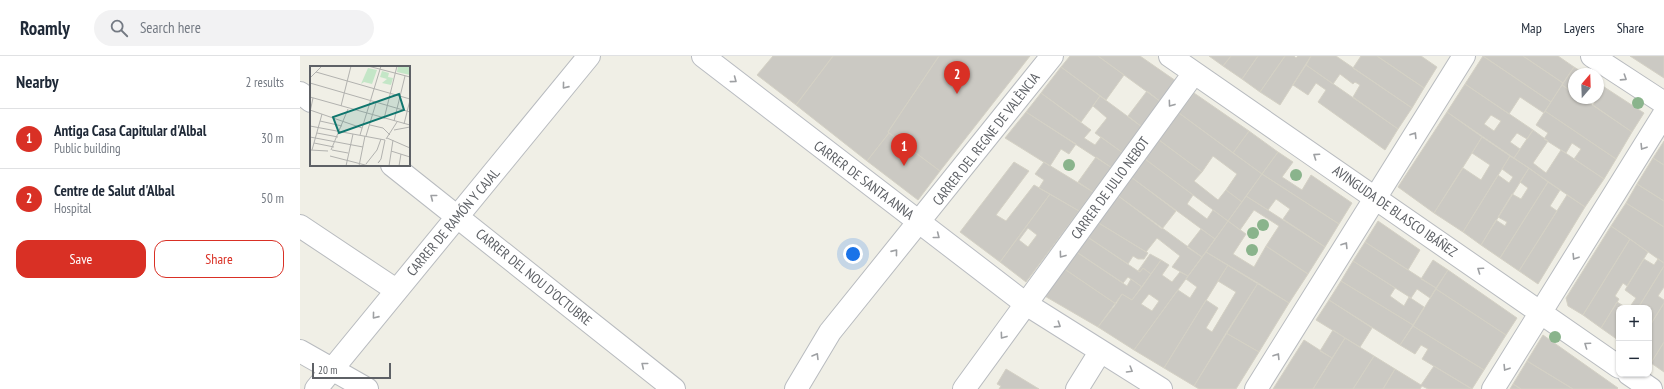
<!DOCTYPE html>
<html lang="en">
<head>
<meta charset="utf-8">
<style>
	body { margin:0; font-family:"PT Sans Narrow",sans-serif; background:#f2f2f3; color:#1f2937 }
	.controls { position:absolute; right:12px; bottom:12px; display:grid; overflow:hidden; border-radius:8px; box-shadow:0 1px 3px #0004 }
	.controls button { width:36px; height:36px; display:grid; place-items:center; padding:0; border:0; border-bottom:1px solid #e0e1e3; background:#fff; color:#1f2937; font:20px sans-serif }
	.compass { position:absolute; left:1268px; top:12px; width:36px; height:36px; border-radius:50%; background:#fff; box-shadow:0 1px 3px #0004; rotate:19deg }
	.scale { position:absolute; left:12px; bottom:10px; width:79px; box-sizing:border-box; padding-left:4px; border:2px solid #5e6166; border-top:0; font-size:11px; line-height:14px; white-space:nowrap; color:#5e6166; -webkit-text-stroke:3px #fff; paint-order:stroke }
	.you { position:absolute; left:553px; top:198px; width:14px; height:14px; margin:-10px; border:3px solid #fff; border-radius:50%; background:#1a73e8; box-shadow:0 0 0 6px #1a73e833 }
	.badge { display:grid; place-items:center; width:26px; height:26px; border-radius:50%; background:#d93025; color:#fff; font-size:13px; font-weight:700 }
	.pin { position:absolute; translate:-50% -33px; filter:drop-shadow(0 1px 2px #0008) }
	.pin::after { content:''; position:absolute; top:21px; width:14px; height:12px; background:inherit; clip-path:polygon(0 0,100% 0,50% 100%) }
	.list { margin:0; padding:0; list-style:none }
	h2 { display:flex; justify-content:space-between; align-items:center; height:52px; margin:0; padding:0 16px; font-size:17px }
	h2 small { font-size:13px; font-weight:400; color:#747a83 }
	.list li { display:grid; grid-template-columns:26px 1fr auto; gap:12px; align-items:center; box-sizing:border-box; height:60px; padding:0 16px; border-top:1px solid #e0e1e3 }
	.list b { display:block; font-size:15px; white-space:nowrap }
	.list p { margin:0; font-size:13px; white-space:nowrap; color:#747a83 }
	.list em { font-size:13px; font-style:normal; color:#747a83 }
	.actions { display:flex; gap:8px; padding:12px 16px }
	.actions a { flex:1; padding:9px 0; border:1px solid #d93025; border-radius:12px; text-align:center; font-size:14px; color:#d93025 }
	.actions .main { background:#d93025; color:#fff }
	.icon { flex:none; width:22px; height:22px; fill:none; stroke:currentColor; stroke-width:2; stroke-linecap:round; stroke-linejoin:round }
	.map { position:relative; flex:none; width:1364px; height:333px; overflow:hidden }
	header { display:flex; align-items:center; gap:24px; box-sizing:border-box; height:56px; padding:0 20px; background:#fff; border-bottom:1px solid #e0e1e3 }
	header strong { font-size:19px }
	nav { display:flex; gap:22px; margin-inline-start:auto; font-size:14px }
	.search { width:280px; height:36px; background:#f2f2f3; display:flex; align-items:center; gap:10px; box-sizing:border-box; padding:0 14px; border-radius:22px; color:#747a83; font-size:15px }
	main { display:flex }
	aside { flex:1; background:#fff }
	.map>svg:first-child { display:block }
</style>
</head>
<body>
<header>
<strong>Roamly</strong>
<div class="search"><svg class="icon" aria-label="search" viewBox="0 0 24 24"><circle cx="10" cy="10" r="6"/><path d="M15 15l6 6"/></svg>Search here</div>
<nav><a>Map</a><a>Layers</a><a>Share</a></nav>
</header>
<main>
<aside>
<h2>Nearby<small>2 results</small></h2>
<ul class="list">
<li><span class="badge">1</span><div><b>Antiga Casa Capitular d'Albal</b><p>Public building</p></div><em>30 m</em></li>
<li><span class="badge">2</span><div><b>Centre de Salut d'Albal</b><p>Hospital</p></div><em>50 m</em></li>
</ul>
<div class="actions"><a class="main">Save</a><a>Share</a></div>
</aside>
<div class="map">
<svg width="1364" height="333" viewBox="0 0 1364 333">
	<rect width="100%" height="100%" fill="#f0efe6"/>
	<path fill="#cbc9c3" stroke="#d4d1c5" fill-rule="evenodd" d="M473,0H533L496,49L457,19Z
		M533,0H639L588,76L589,77L567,105L496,49Z
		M639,0H730L640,115L588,76Z
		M770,0H798L824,19L806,44L761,11Z
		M798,0H840L876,25L861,46Z
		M909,0H931L923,10Z
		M931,0H958L942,23L923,10Z
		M958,0H985L960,36L942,23Z
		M985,0H994L996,2L998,0H1011L980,49L960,36Z
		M1011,0H1036L1112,52L1098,73L1053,41L1060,29L1055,26L1053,28L1040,18L1033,28L1006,9Z
		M1061,0H1077L1124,32L1112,52L1053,12Z
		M1077,0H1121L1137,11L1124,32Z
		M1183,0H1223L1263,27L1251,46Z
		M1183,0L1251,46L1244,57L1220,41L1209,58L1165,28Z
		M1223,0H1258L1274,11L1263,27Z
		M1330,0H1364V22Z
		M1006,9L1098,73L1085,94L1018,46L1026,34L1016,27L1008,39L993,29Z
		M761,11L800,40L781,66L741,37Z
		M1274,11L1285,18H1274V37L1262,29Z
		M1298,27L1344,57L1332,76L1293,49L1298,41Z
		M1165,28L1233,74L1227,83L1217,77L1210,86L1220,93L1214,102L1147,56ZM1191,59L1201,65L1194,75L1184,68Z
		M1262,29L1274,37V42H1282L1332,76L1316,103L1245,55Z
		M847,35L861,46L842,71L828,60Z
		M741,37L791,74L784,82L795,89L801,81L823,97L812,112L726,56Z
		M894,37L949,75L933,97L879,57Z
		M800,40L842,71L823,97L795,77L807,62L793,50Z
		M1245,55L1316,103L1304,123L1274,103L1281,93L1272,87L1266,97L1244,83L1248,77L1236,69Z
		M726,56L776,88L769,98L761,93L750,110L705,82Z
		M1147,56L1182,81L1134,157L1098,131Z
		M879,57L962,118L942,146L926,134L937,118L913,100L902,116L859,84Z
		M1233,74L1248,85L1233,107L1246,117L1261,94L1304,123L1285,151L1214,102Z
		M949,75L978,96L962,118L933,97Z
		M589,77L640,115L618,144L567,105Z
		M1182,81L1210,100L1163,176L1134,157L1163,112L1181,124L1190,109L1172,97Z
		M859,84L902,116L894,125L918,144L926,134L942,146L928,165L845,103Z
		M1364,85V109L1353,102Z
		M978,96L993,106L982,121L1002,134L1011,119L1052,147L1039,168L962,118Z
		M1210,100L1229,112L1181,189L1163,176L1198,119L1209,127L1213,121L1202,113Z
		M796,101L812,112L793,136L778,126Z
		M1353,102L1364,109V145L1337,128Z
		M845,103L893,139L887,148L907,163L913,154L928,165L915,183L831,121Z
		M714,106L729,115L696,159L706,165L734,129L750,138L700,206L660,176Z
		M744,106L793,136L779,155L739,132L744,124L735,118Z
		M1229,112L1248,126L1200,202L1181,189L1196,164L1205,170L1207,166L1198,161L1212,138L1221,143L1228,132L1220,126Z
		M962,118L1039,168L1025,191L983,163L990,153L976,143L968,154L946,140Z
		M831,121L876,155L862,173L817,139Z
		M1248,126L1260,134L1250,150L1257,155L1219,215L1200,202Z
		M1337,128L1364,145V171L1326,147Z
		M750,138L779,155L726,226L700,206ZM728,172L737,179L728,191L719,184Z
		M817,139L902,201L888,220L872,211L880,200L857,182L846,196L797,166Z
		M1267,139L1285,151L1238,228L1219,215Z
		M946,140L1025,191L1008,218L966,190L979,170L954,154L940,174L928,165Z
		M1326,147L1364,171V207L1311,170Z
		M928,165L946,178L933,198L954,211L966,190L1008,218L989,247L906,196Z
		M1078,165L1120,194L1108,214L1065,186Z
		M797,166L848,197L844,203H838L833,200L828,208L786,180Z
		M1311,170L1330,183L1283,259L1268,250L1266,242Z
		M901,173L915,183L902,201L887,191Z
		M786,180L838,215L840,216L843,212L851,218L842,231L828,221L823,227L775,195Z
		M1330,183L1348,196L1327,230L1323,227L1315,240L1319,243L1301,272L1283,259Z
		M1065,186L1136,232L1130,242L1117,233L1111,242L1053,205Z
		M775,195L827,230L831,223L842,231L832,244L822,238L816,248L763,212Z
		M906,196L928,209L864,312L834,294L878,234L890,242L897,231L886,223Z
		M850,198L861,204L851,218L843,212L840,216L838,215Z
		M1344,203L1354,209L1358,203L1364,207V210L1338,252H1329L1336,242L1325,234Z
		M861,204L869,209L862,219L872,226L880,216L888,220L834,294L798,271L822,238L832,244ZM849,238L859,245L852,255L841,248Z
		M1133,204L1148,214L1136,232L1121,223Z
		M1053,205L1095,232L1090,240L1104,250L1109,241L1124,251L1113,269L1041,225Z
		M928,209L958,227L894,330L864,312L906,244L918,252L906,272L912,276L936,236L918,225Z
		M1364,210V231L1358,240L1364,244V247L1349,271V252H1338Z
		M763,212L816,248L798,271L743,239Z
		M1148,214L1217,262L1206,279L1136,233Z
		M1041,225L1113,269L1100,289L1029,244Z
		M958,227L989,247L959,296L926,277Z
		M1136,233L1206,279L1184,314L1113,270Z
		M1029,244L1072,272L1060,291L1016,264Z
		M1317,246L1327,252H1319L1318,284L1301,272Z
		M1364,247V286L1351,307L1349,306V271Z
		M1113,270L1184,314L1172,333L1122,303L1128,293L1121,289L1115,298L1100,289Z
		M1033,274L1045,282L1032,302L1020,295Z
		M926,277L959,296L936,333H899L894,330Z
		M1243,279L1318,332L1317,333H1273L1227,305Z
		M1045,282L1074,300L1053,333H1013Z
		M1004,284L1032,302L1013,333H973Z
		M1364,286V316L1351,307Z
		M1074,300L1095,313L1083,333H1053Z
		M1227,305L1273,333H1221L1213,328Z
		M1134,310L1172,333H1128L1122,330L1120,333H1083L1095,313L1121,329Z
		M706,313L739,333H699L701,330L697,328Z
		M1213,328L1221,333H1210Z"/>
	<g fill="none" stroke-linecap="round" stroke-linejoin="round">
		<g stroke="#b8bbbf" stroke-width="24">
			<path id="street" d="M870,0L1319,311
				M1292,0L1364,47
				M0,37L11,45
				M92,109L374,333
				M0,170L96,234
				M0,295L67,333
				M1329,318L1351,333
				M16,333L289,0
				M496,333L530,276L752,0
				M664,333L894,17
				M777,333L800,296
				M956,333L1164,0
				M1193,333L1364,58"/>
		</g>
		<g stroke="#b9bcc1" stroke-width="24">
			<path id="secondary" d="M403,0L726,248L861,333"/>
		</g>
		<use href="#street" stroke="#fff" stroke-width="22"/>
		<use href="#secondary" stroke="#fff" stroke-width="22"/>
	</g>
	<g fill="#8ab48c">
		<circle cx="1338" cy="47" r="6"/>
		<circle cx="769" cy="109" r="6"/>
		<circle cx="996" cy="119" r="6"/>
		<circle cx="963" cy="169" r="6"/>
		<circle cx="953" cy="177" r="6"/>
		<circle cx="952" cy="194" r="6"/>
		<circle cx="1255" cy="281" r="6"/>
	</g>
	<defs><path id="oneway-chevron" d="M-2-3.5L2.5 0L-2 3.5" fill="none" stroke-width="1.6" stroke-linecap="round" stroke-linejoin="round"/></defs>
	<g stroke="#9ea0a3">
		<use href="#oneway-chevron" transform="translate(1324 22) rotate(33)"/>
		<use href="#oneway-chevron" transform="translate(434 24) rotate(37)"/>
		<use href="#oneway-chevron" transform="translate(265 30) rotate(129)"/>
		<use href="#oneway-chevron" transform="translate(871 48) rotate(126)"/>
		<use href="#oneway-chevron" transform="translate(1114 79) rotate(-58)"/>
		<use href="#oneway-chevron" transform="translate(1343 91) rotate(122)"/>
		<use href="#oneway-chevron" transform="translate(1016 100) rotate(-146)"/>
		<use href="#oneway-chevron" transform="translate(133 141) rotate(-142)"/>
		<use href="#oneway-chevron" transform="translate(637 180) rotate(38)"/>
		<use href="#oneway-chevron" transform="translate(1045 189) rotate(-58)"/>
		<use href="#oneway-chevron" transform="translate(595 196) rotate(-51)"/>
		<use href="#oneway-chevron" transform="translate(762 199) rotate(126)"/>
		<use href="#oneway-chevron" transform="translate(1275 201) rotate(122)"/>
		<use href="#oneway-chevron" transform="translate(1180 214) rotate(-145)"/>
		<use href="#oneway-chevron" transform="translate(75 260) rotate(129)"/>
		<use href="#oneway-chevron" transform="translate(758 269) rotate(33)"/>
		<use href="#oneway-chevron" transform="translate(703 280) rotate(126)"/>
		<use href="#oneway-chevron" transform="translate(1287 289) rotate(-145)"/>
		<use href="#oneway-chevron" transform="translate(516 300) rotate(-59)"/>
		<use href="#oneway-chevron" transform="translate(977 300) rotate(-58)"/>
		<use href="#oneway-chevron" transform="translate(344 309) rotate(-141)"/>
		<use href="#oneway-chevron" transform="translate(1206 312) rotate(122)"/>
		<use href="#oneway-chevron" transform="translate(830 314) rotate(31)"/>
	</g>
	<g text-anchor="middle" stroke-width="3.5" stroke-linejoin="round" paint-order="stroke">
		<g font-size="14" fill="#5e6166" stroke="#fff">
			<text transform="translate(686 83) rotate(-52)" y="5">CARRER DEL REGNE DE VALÈNCIA</text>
			<text transform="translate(564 124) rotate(37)" y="5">CARRER DE SANTA ANNA</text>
			<text transform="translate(810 132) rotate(-54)" y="5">CARRER DE JULIO NEBOT</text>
			<text transform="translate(1095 155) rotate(35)" y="5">AVINGUDA DE BLASCO IBÁÑEZ</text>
			<text transform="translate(153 166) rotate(-50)" y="5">CARRER DE RAMÓN Y CAJAL</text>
			<text transform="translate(234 221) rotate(39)" y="5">CARRER DEL NOU D'OCTUBRE</text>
		</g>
	</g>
	<g transform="translate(10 10)">
		<rect width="100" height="100" fill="#f0efe6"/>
		<path d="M88,0H100V9L87,6ZM58,2L67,4L62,18L54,16L51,18ZM72,5L79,7L78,11L83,12L81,19L72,17L77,13L70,11Z" fill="#c4e6c7"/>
		<path fill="none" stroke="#b2b2af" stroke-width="1" d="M58,0L100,11M6,6L100,33M0,12L12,0M0,17L100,46M0,31L100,59M31,40L41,0M0,44L52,62M0,46L3,32M74,53L87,0M10,55L32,60M84,55L95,10M94,58L100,34M60,59L73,62L80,69M0,60L75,74M84,64L100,61M7,67L28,71M50,69L71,0M56,70L66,37M0,71L53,81M77,72L100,82M76,73L87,56M4,77L24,81M0,84L18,85M2,84L12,48M21,84L38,43M22,84L38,87M81,85L100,91M20,90L59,100M70,95L68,97L71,93L75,74M56,98L67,84L71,73M36,100L43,68M49,100L55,70M79,100L83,74M89,100L91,88"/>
		<path fill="#0f766e" fill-opacity="0.15" stroke="#0f766e" stroke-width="2" d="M89,28L94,44L29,67L23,51Z"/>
		<rect width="100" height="100" fill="none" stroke="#5e6166" stroke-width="2"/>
	</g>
</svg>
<div class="controls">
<button>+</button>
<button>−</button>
</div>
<svg class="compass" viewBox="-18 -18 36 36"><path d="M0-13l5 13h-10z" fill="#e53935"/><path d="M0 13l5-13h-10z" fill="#747a83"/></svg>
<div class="scale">20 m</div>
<div class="you"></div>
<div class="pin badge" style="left:604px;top:110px">1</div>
<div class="pin badge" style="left:657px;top:38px">2</div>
</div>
</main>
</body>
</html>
